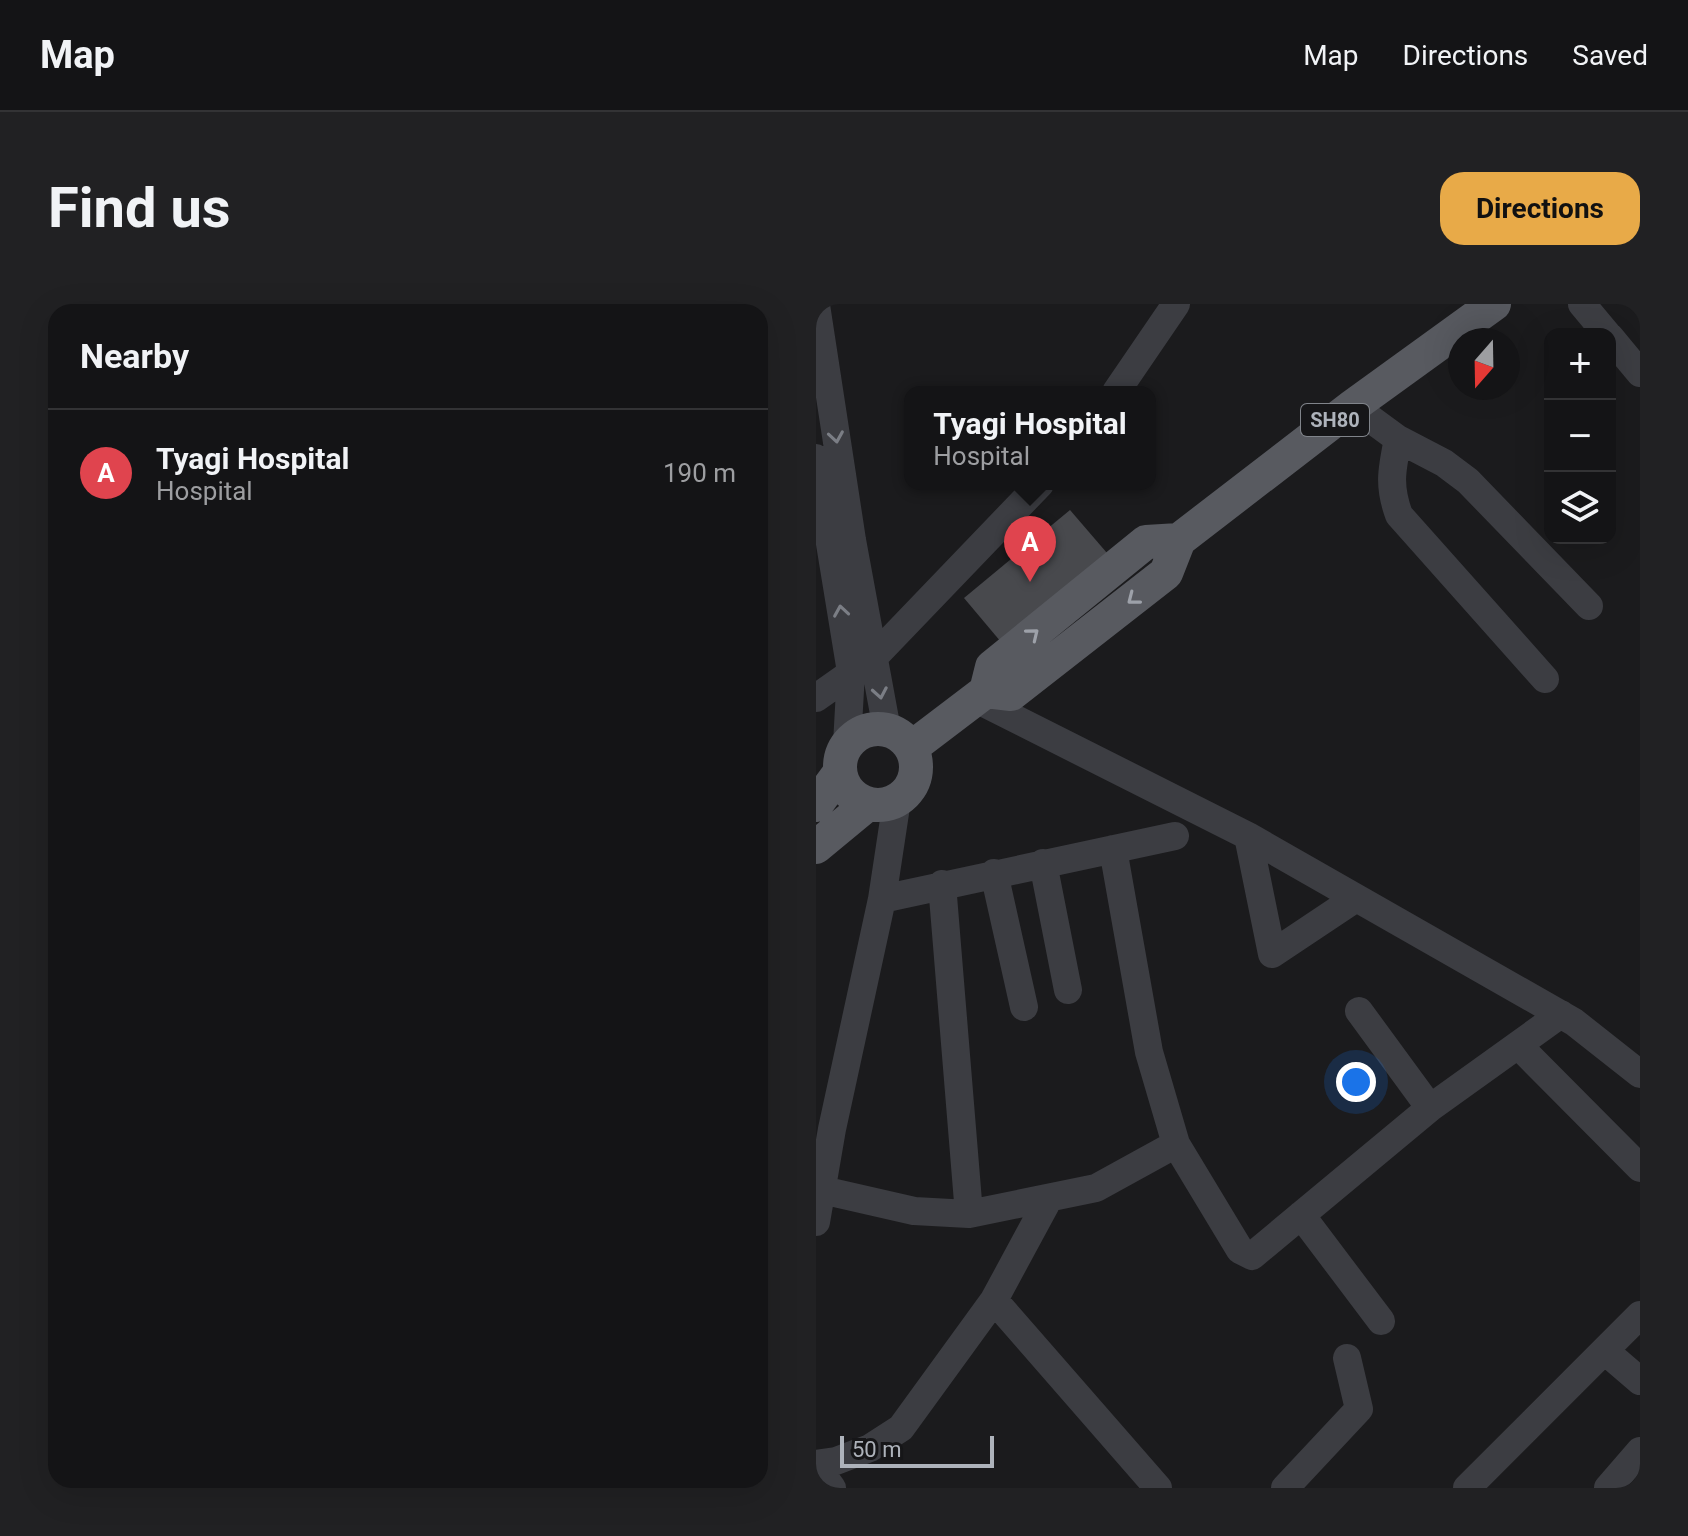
<!DOCTYPE html>
<html lang="en">
<head>
<meta charset="utf-8">
<style>
	body { margin:0; font-family:Roboto,sans-serif; background:#212123; color:#f1f3f6 }
	.controls { position:absolute; right:24px; top:24px; display:grid; overflow:hidden; border-radius:16px; box-shadow:0 8px 32px #0002 }
	.controls button { width:72px; height:72px; display:grid; place-items:center; padding:0; border:0; border-bottom:2px solid #333335; background:#141416; color:#f1f3f6; font:40px sans-serif }
	.compass { position:absolute; left:632px; top:24px; width:72px; height:72px; border-radius:50%; background:#141416; box-shadow:0 8px 32px #0002; rotate:200deg }
	.scale { position:absolute; left:24px; bottom:20px; width:154px; box-sizing:border-box; padding-left:8px; border:4px solid #aeb3bb; border-top:0; font-size:22px; line-height:28px; white-space:nowrap; color:#aeb3bb; -webkit-text-stroke:6px #161618; paint-order:stroke }
	.you { position:absolute; left:540px; top:778px; width:28px; height:28px; margin:-20px; border:6px solid #fff; border-radius:50%; background:#1a73e8; box-shadow:0 0 0 12px #1a73e833 }
	.badge { display:grid; place-items:center; width:52px; height:52px; border-radius:50%; background:#e8aa48; color:#fff; font-size:26px; font-weight:700 }
	.pin { position:absolute; translate:-50% -66px; filter:drop-shadow(0 2px 4px #0008) }
	.pin::after { content:''; position:absolute; top:42px; width:28px; height:24px; background:inherit; clip-path:polygon(0 0,100% 0,50% 100%) }
	.popup { position:absolute; left:88px; top:82px; width:252px; height:104px; box-sizing:border-box; display:grid; place-content:center; border-radius:16px; background:#141416; filter:drop-shadow(0 2px 6px #0005); font-size:26px; white-space:nowrap; color:#9d9ea1 }
	.popup b { font-size:30px; color:#f1f3f6 }
	.popup::after { content:''; position:absolute; left:50%; top:100%; margin-left:-16px; border:16px solid transparent; border-top-color:#141416 }
	.list { margin:0; padding:0; list-style:none }
	h2 { display:flex; justify-content:space-between; align-items:center; height:104px; margin:0; padding:0 32px; font-size:34px }
	h2 small { font-size:26px; font-weight:400; color:#9d9ea1 }
	.list li { display:grid; grid-template-columns:52px 1fr auto; gap:24px; align-items:center; box-sizing:border-box; height:128px; padding:0 32px; border-top:2px solid #333335 }
	.list b { display:block; font-size:30px; white-space:nowrap }
	.list p { margin:0; font-size:26px; white-space:nowrap; color:#9d9ea1 }
	.list em { font-size:26px; font-style:normal; color:#9d9ea1 }
	.icon { flex:none; width:44px; height:44px; fill:none; stroke:currentColor; stroke-width:2; stroke-linecap:round; stroke-linejoin:round }
	.map { position:relative; flex:none; width:824px; height:1184px; overflow:hidden; border-radius:24px }
	header { display:flex; align-items:center; gap:48px; box-sizing:border-box; height:112px; padding:0 40px; background:#141416; border-bottom:2px solid #333335 }
	header strong { font-size:38px }
	nav { display:flex; gap:44px; margin-inline-start:auto; font-size:28px }
	.intro { display:flex; align-items:center; justify-content:space-between; box-sizing:border-box; height:192px; padding:0 48px }
	h1 { margin:0; font-size:56px }
	.button { padding:20px 36px; border-radius:24px; background:#e8aa48; color:#111; font-size:28px; font-weight:700 }
	main { display:flex; gap:48px; padding:0 48px }
	aside { flex:1; background:#141416; border-radius:24px; box-shadow:0 8px 32px #0002 }
	.map>svg:first-child { display:block }
</style>
</head>
<body>
<header>
<strong>Map</strong>
<nav><a>Map</a><a>Directions</a><a>Saved</a></nav>
</header>
<div class="intro"><h1>Find us</h1><a class="button">Directions</a></div>
<main>
<aside>
<h2>Nearby<small></small></h2>
<ul class="list">
<li><span class="badge" style="background:#e0444e">A</span><div><b>Tyagi Hospital</b><p>Hospital</p></div><em>190 m</em></li>
</ul>
</aside>
<div class="map">
<svg width="824" height="1184" viewBox="0 0 824 1184">
	<rect width="100%" height="100%" fill="#1b1b1d"/>
	<path fill="#48494d" d="M254,206L291,249L185,338L148,294Z"/>
	<g fill="none" stroke-linecap="round" stroke-linejoin="round">
		<path stroke="#3c3d42" stroke-width="28" d="M766,0L791,30
			M0,1L36,236L71,426
			M794,33L824,69
			M300,88L360,0
			M537,102L582,135L628,159L652,177L773,302
			M582,135C576,165 572,181 583,211L729,375
			M0,154L35,368L31,440
			M0,394L58,353L224,180
			M160,395L432,532L758,718L824,770
			M432,532L456,650L540,594
			M297,545L333,748L360,840L424,946L436,952L614,804
			M227,559L252,686
			M178,569L208,703
			M126,580L153,910
			M66,595L359,532
			M543,707L614,804L745,710
			M702,741L824,864
			M6,886L98,907L153,910L280,884L360,840
			M485,911L565,1017
			M0,918L16,825L66,595L81,496
			M178,996L232,896
			M789,1047L824,1077
			M0,1160L20,1157L54,1144L85,1124L178,996L342,1184
			M0,1162L16,1184
			M469,1184L543,1105L531,1054
			M651,1184L824,1011
			M792,1184L824,1147"/>
		<path stroke="#585a60" stroke-width="34" d="M170,387L195,390L350,269L363,236L537,102L678,0
			M24 463a38 38 0 1 1 76 0a38 38 0 1 1-76 0Z
			M95,444L170,387L176,363L330,238L363,236
			M0,501L24,468
			M0,543L52,500"/>
	</g>
	<defs><path id="oneway-chevron" d="M-2-3.5L2.5 0L-2 3.5" fill="none" stroke-width="1.6" stroke-linecap="round" stroke-linejoin="round" transform="scale(2)"/></defs>
	<g stroke="#7b7e85">
		<use href="#oneway-chevron" transform="translate(20 133) rotate(81)"/>
		<use href="#oneway-chevron" transform="translate(25 307) rotate(-99)"/>
		<use href="#oneway-chevron" transform="translate(64 389) rotate(80)"/>
	</g>
	<g stroke="#9da1a9">
		<use href="#oneway-chevron" transform="translate(317 295) rotate(142)"/>
		<use href="#oneway-chevron" transform="translate(217 330) rotate(-39)"/>
	</g>
	<g text-anchor="middle" stroke-width="6" stroke-linejoin="round" paint-order="stroke">
		<rect fill="#161618" stroke="#80848a" stroke-width="2" x="485" y="100" width="68" height="32" rx="6"/>
		<g font-size="20" font-weight="bold" fill="#aeb3bb">
			<text x="519" y="123">SH80</text>
		</g>
	</g>
</svg>
<div class="controls">
<button>+</button>
<button>−</button>
<button><svg class="icon" aria-label="layers" viewBox="0 0 24 24"><path d="M12 4l9 5-9 5-9-5zM3 14l9 5 9-5"/></svg></button>
</div>
<svg class="compass" viewBox="-18 -18 36 36"><path d="M0-13l5 13h-10z" fill="#e53935"/><path d="M0 13l5-13h-10z" fill="#9d9ea1"/></svg>
<div class="scale">50 m</div>
<div class="you"></div>
<div class="pin badge" style="left:214px;top:278px;background:#e0444e">A</div>
<div class="popup"><b>Tyagi Hospital</b>Hospital</div>
</div>
</main>
</body>
</html>
